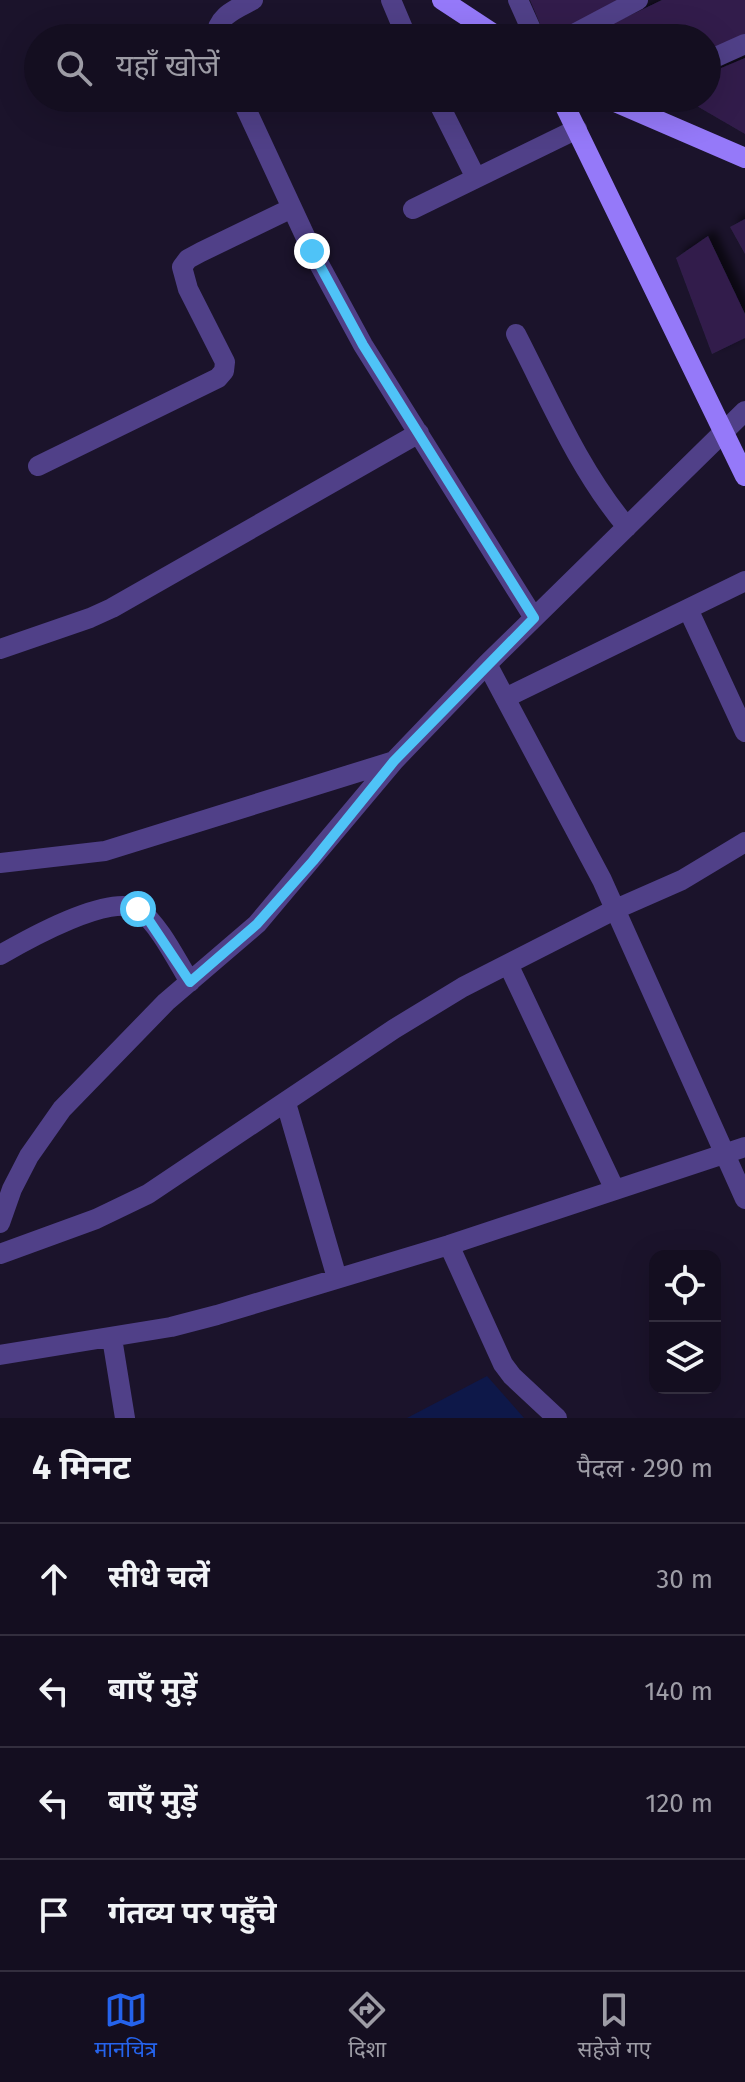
<!DOCTYPE html>
<html lang="hi">
<head>
<meta charset="utf-8">
<style>
	body { margin:0; font-family:"Fira Sans","Noto Sans Devanagari",sans-serif; background:#211c2d; color:#f1f3f6 }
	.controls { position:absolute; right:24px; bottom:24px; display:grid; overflow:hidden; border-radius:16px; box-shadow:0 8px 32px #0002 }
	.controls button { width:72px; height:72px; display:grid; place-items:center; padding:0; border:0; border-bottom:2px solid #332e3e; background:#140e20; color:#f1f3f6; font:40px sans-serif }
	.stop { position:absolute; width:24px; height:24px; margin:-18px; border:6px solid #4fc3f7; border-radius:50%; background:#fff }
	.stop.end { background:#4fc3f7; border-color:#fff; box-shadow:0 2px 8px #0008 }
	.list { margin:0; padding:0; list-style:none }
	h2 { display:flex; justify-content:space-between; align-items:center; height:104px; margin:0; padding:0 32px; font-size:34px }
	h2 small { font-size:26px; font-weight:400; color:#9d9ca5 }
	.list li { display:grid; grid-template-columns:52px 1fr auto; gap:24px; align-items:center; box-sizing:border-box; height:112px; padding:0 32px; border-top:2px solid #332e3e }
	.list b { display:block; font-size:30px; white-space:nowrap }
	.list em { font-size:26px; font-style:normal; color:#9d9ca5 }
	.icon { flex:none; width:44px; height:44px; fill:none; stroke:currentColor; stroke-width:2; stroke-linecap:round; stroke-linejoin:round }
	.map { position:relative; flex:none; width:745px; height:1418px; overflow:hidden }
	.search { position:absolute; background:#140e20; box-shadow:0 8px 32px #0002; left:24px; right:24px; top:24px; height:88px; display:flex; align-items:center; gap:20px; box-sizing:border-box; padding:0 28px; border-radius:44px; color:#9d9ca5; font-size:30px }
	.sheet { height:552px; background:#140e20 }
	nav { display:flex; justify-content:space-around; align-items:center; box-sizing:border-box; height:112px; border-top:2px solid #332e3e; background:#140e20; font-size:22px; color:#9d9ca5 }
	nav a { display:grid; justify-items:center; gap:4px }
	nav .on { color:#2563eb }
	.map>svg:first-child { display:block }
</style>
</head>
<body>
<div class="map">
<svg width="745" height="1418" viewBox="0 0 745 1418">
	<defs>
		<filter id="shadow"><feDropShadow dx="7" dy="-7" stdDeviation="4" flood-color="#0009"/></filter>
	</defs>
	<rect width="100%" height="100%" fill="#1b132b"/>
	<path fill="#0e1849" d="M487,1376L524,1418H407Z"/>
	<path fill="#311f4b" filter="url(#shadow)" d="M530,0H617L550,38H546Z
		M662,0H745V35L707,54V38H686L682,32L667,38H583Z
		M745,58V134L683,98H707V74Z
		M745,219V254L730,227Z
		M708,236L745,314V338L712,354L676,258Z"/>
	<g fill="none" stroke-linecap="round" stroke-linejoin="round">
		<path stroke="#504088" stroke-width="20" d="M391,0L407,38
			M518,0L535,38
			M216,38C216,16 236,9 253,0
			M566,38L638,0
			M707,61L745,44
			M241,98L312,251L363,345L534,618
			M436,98L476,178
			M413,209L577,129
			M516,334C550,400 579,470 627,527
			M38,466L218,378L224,371L225,362L188,289L182,267L188,259L201,252L292,208
			M688,609L745,732
			M0,649L90,618L112,608L419,433
			M487,664L602,880L745,1199
			M505,698L745,581
			M0,863L105,851L394,761
			M0,955C26,940 113,891 139,910C159,924 177,961 190,982
			M508,964L615,1190
			M286,1103L337,1278
			M0,1223L12,1189L29,1156L62,1109L166,1002L257,924L394,761L487,664L745,411
			M449,1245L503,1364L512,1376L557,1418
			M0,1254L96,1219L148,1194L394,1029L463,987L616,909L682,880L745,842
			M112,1338L125,1418
			M0,1355L171,1327L217,1315L449,1245L745,1147"/>
		<path stroke="#9579f9" stroke-width="20" d="M442,0L500,38
			M561,98L745,476
			M606,98L745,158"/>
	</g>
	<g fill="none" stroke-linecap="round" stroke-linejoin="round">
		<path stroke="#4fc3f7" stroke-width="10" d="M138,909L148,919L190,982L257,924L313,861L394,761L534,618L363,345L312,251"/>
	</g>
</svg>
<div class="controls">
<button><svg class="icon" aria-label="locate" viewBox="0 0 24 24"><circle cx="12" cy="12" r="6"/><path d="M12 2v4M12 18v4M2 12h4M18 12h4"/></svg></button>
<button><svg class="icon" aria-label="layers" viewBox="0 0 24 24"><path d="M12 4l9 5-9 5-9-5zM3 14l9 5 9-5"/></svg></button>
</div>
<div class="stop" style="left:138px;top:909px"></div>
<div class="stop end" style="left:312px;top:251px"></div>
<div class="search"><svg class="icon" aria-label="search" viewBox="0 0 24 24"><circle cx="10" cy="10" r="6"/><path d="M15 15l6 6"/></svg>यहाँ खोजें</div>
</div>
<section class="sheet">
<h2>4 मिनट<small>पैदल · 290 m</small></h2>
<ul class="list">
<li><svg class="icon" aria-label="ahead" viewBox="0 0 24 24"><path d="M12 20V5M6 11l6-6 6 6"/></svg><div><b>सीधे चलें</b></div><em>30 m</em></li>
<li><svg class="icon" aria-label="left" viewBox="0 0 24 24"><path d="M17 20v-9H6M10 6l-5 5 5 5"/></svg><div><b>बाएँ मुड़ें</b></div><em>140 m</em></li>
<li><svg class="icon" aria-label="left" viewBox="0 0 24 24"><path d="M17 20v-9H6M10 6l-5 5 5 5"/></svg><div><b>बाएँ मुड़ें</b></div><em>120 m</em></li>
<li><svg class="icon" aria-label="arrive" viewBox="0 0 24 24"><path d="M6 21V4h12l-3 4 3 4H6"/></svg><div><b>गंतव्य पर पहुँचे</b></div></li>
</ul>
</section>
<nav>
<a class="on"><svg class="icon" aria-label="map" viewBox="0 0 24 24"><path d="M3 6l6-2 6 2 6-2v14l-6 2-6-2-6 2zM9 4v14M15 6v14"/></svg>मानचित्र</a>
<a><svg class="icon" aria-label="directions" viewBox="0 0 24 24"><path d="M12 3l9 9-9 9-9-9zM9 14v-3h6M13 9l2 2-2 2"/></svg>दिशा</a>
<a><svg class="icon" aria-label="saved" viewBox="0 0 24 24"><path d="M7 4h10v16l-5-4-5 4z"/></svg>सहेजे गए</a>
</nav>
</body>
</html>
